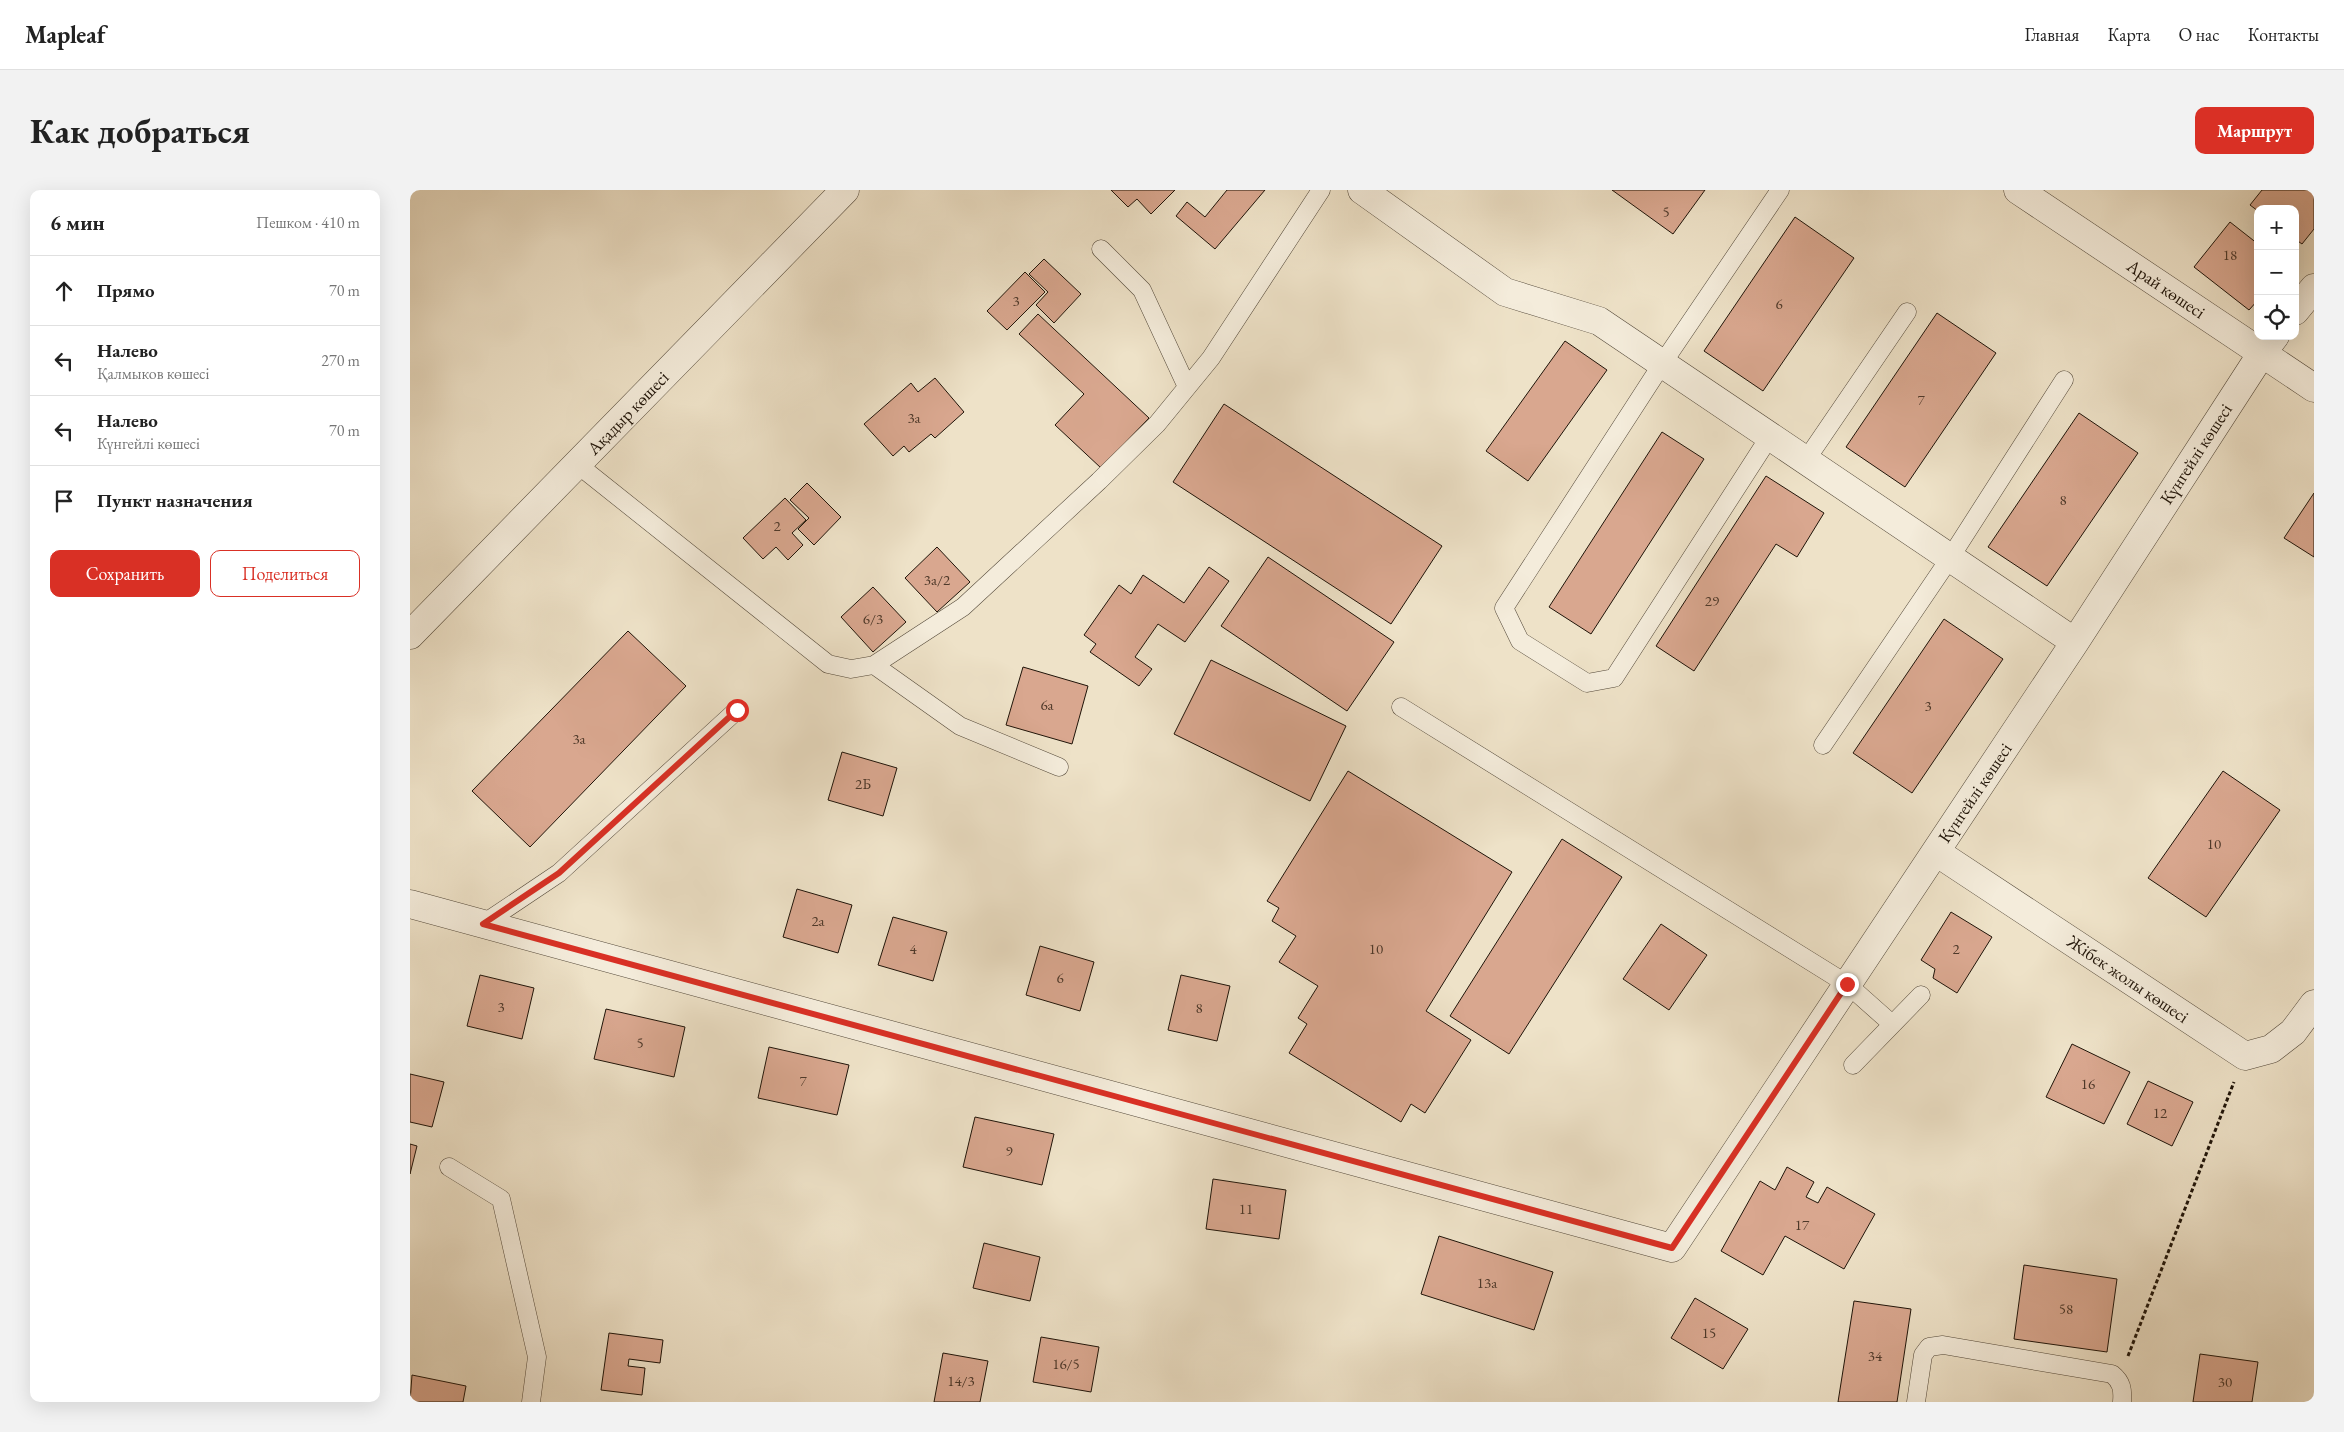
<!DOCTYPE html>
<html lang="ru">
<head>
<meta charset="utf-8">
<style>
	body { margin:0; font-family:"EB Garamond",serif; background:#f2f2f2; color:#222 }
	.controls { position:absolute; right:15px; top:15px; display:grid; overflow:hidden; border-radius:10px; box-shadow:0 5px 20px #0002 }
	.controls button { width:45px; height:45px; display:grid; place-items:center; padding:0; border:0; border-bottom:1px solid #e0e0e0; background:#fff; color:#222; font:25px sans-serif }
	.stop { position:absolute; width:15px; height:15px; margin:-11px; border:4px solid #d93025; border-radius:50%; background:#fff }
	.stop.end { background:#d93025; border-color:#fff; box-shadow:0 1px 5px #0008 }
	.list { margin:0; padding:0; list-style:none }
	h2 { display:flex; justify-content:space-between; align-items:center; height:65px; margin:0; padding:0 20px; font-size:21px }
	h2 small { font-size:16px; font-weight:400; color:#767676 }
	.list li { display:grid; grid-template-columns:32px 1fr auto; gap:15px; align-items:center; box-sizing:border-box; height:70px; padding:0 20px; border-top:1px solid #e0e0e0 }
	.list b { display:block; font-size:19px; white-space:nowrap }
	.list p { margin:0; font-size:16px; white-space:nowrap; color:#767676 }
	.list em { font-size:16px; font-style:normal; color:#767676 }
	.actions { display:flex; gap:10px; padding:15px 20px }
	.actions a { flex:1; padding:11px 0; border:1px solid #d93025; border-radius:10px; text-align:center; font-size:18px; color:#d93025 }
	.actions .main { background:#d93025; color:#fff }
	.icon { flex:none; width:28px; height:28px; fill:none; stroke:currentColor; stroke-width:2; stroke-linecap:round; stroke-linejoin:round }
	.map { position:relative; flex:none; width:1904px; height:1212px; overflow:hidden; border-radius:10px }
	header { display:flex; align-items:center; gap:30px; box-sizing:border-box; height:70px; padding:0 25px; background:#fff; border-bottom:1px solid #e0e0e0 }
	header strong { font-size:24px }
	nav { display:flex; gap:28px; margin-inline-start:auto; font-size:18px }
	.intro { display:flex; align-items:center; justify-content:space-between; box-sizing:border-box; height:120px; padding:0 30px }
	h1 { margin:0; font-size:35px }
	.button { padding:12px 22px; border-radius:10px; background:#d93025; color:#fff; font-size:18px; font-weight:700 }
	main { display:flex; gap:30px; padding:0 30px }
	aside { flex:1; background:#fff; border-radius:10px; box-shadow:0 5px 20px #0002 }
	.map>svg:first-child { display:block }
</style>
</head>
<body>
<header>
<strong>Mapleaf</strong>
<nav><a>Главная</a><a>Карта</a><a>О нас</a><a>Контакты</a></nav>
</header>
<div class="intro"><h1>Как добраться</h1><a class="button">Маршрут</a></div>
<main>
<aside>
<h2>6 мин<small>Пешком · 410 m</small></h2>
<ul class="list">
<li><svg class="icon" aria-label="ahead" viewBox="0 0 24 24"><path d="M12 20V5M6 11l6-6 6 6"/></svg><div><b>Прямо</b></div><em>70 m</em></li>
<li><svg class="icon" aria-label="left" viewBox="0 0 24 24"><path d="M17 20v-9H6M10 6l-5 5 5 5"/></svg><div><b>Налево</b><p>Қалмыков көшесі</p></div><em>270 m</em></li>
<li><svg class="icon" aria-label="left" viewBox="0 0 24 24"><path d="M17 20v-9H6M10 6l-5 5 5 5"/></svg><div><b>Налево</b><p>Күнгейлі көшесі</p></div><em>70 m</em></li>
<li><svg class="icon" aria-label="arrive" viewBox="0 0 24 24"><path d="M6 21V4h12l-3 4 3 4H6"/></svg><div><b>Пункт назначения</b></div></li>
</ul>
<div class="actions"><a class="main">Сохранить</a><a>Поделиться</a></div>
</aside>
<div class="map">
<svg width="1904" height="1212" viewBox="0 0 1904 1212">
	<rect width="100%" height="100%" fill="#eee2c8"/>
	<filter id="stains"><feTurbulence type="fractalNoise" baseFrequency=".004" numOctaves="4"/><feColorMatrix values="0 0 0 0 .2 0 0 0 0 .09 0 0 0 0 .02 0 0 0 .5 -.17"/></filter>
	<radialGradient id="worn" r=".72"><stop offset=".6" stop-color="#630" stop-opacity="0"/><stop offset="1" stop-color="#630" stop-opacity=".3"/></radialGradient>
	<path fill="#d9a78f" stroke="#1f1409" d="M701,0H765L741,24L727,9L718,17Z
		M817,0H855L805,59L766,26L777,12L795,27Z
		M1202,0H1295L1263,44Z
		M1852,0H1904V39L1892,54L1885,49V19H1848V21L1840,15Z
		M1385,27L1444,68L1353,201L1294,161Z
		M1820,32L1848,54V110L1839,120L1784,77Z
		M634,69L671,104L644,133L626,115L638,102L619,84Z
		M615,82L635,102L597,140L577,121Z
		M1527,123L1586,163L1495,297L1436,257Z
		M628,124L739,228L691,278L645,235L674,204L609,144Z
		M1155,151L1197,180L1118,291L1076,261Z
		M525,188L554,222L525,248L521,244L499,262L494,256L483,266L454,234L501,193L508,202Z
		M814,214L1032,356L981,434L763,292Z
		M1669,223L1728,263L1637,396L1578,357Z
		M1252,242L1294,269L1181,444L1139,417Z
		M1356,286L1414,323L1387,367L1366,354L1284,481L1246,456Z
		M397,293L431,327L404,355L388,339L399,328L380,310Z
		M1904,303V367L1874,348Z
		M375,308L396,330L382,343L393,355L378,370L366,357L353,369L333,348Z
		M527,357L560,392L527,422L495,388Z
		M858,367L984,452L937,521L811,436Z
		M799,377L819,391L775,452L748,434L725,467L742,479L729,496L680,462L686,454L674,445L709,395L721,404L733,385L774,413Z
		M463,397L496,432L463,462L431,427Z
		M1534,429L1593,469L1502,603L1443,563Z
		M218,441L276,496L120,657L62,601Z
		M801,470L936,536L900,611L764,544Z
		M613,477L678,496L662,554L596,535Z
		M432,562L487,578L473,626L418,610Z
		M938,581L1102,682L1016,821L1061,850L1015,923L1001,914L991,932L879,863L897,834L888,828L908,796L869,772L886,746L862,731L869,718L857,711Z
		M1813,581L1870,620L1796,727L1738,688Z
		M1152,649L1212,687L1099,864L1040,826Z
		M387,699L442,715L428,763L373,747Z
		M1541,722L1582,747L1547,803L1523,788L1525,779L1511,770Z
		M483,727L537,742L523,791L468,775Z
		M1251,734L1297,765L1259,820L1213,789Z
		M630,756L684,772L670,821L616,805Z
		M70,785L124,798L112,849L57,836Z
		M771,785L820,796L807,851L758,840Z
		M196,819L275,837L264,887L184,869Z
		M1662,854L1720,882L1694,934L1636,907Z
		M359,857L439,875L427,925L348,908Z
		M0,884L34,892L22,937L0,932Z
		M1738,891L1783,912L1762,956L1717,934Z
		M565,927L644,944L632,995L553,977Z
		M0,954L7,956L0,984Z
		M1377,977L1404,992L1396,1007L1408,1013L1417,997L1465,1024L1434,1079L1375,1046L1353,1085L1311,1061L1350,991L1365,1000Z
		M803,989L876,1000L869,1049L796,1039Z
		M1029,1046L1143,1082L1124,1140L1011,1104Z
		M574,1053L630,1067L620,1111L563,1098Z
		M1614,1075L1707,1089L1697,1162L1604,1149Z
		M1285,1108L1338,1139L1313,1179L1261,1148Z
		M1444,1111L1501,1119L1487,1212H1428Z
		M199,1143L253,1150L250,1173L219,1169L218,1176L235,1178L232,1205L191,1200Z
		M631,1147L689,1157L681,1202L623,1192Z
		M533,1163L578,1171L570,1212H524Z
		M1790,1164L1848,1172L1842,1212H1783Z
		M2,1185L56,1196L53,1212H0Z"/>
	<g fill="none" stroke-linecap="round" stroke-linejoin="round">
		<g stroke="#534839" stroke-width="19">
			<path id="service" d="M691,59L732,100L777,197
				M1360,246L1204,488L1177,493L1110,451L1094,418L1252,174L1370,0
				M1396,270L1497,122
				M167,274L418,474L441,479L464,475L553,417L689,291L747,234L801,168L911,0
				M464,475L550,536L649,577
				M991,517L1437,794L1482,834
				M1413,555L1540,368L1654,190
				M73,734L149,683L327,520
				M1443,875L1511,805
				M39,977L91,1009L127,1167L121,1212
				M1506,1212L1513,1165L1519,1157L1533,1155L1702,1184C1712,1192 1713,1200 1712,1212"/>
		</g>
		<g stroke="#534839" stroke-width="29">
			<path id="minor" d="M952,0L1095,102L1189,131L1665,452
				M1885,121L1904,98
				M1526,662L1835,866L1861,859L1883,842L1904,814
				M0,714L1262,1058L1665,452L1852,163L1865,146"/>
		</g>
		<g stroke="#534839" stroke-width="29">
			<path id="tertiary" d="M1608,0L1904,198
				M0,445L435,0"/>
		</g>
		<path stroke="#1f1409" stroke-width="3" stroke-dasharray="4 2.5" stroke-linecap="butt" d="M1718,1166L1824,892"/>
		<use href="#service" stroke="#f4ecdb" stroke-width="18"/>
		<use href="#minor" stroke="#f4ecdb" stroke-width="28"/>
		<use href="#tertiary" stroke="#f4ecdb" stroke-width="28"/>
	</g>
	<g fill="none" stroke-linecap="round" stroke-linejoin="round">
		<path stroke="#d93025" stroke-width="6" d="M327,520L149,683L73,734L1262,1058L1437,794"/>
	</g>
	<g text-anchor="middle" stroke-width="4" stroke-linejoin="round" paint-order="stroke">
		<g font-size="15" fill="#4e392a">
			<text x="1256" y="27">5</text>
			<text x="1820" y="70">18</text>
			<text x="606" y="116">3</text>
			<text x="1369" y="119">6</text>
			<text x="1511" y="215">7</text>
			<text x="504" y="233">3а</text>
			<text x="1653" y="315">8</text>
			<text x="367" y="341">2</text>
			<text x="527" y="395">3а/2</text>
			<text x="1302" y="416">29</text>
			<text x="463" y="434">6/3</text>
			<text x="637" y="520">6а</text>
			<text x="1518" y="521">3</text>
			<text x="169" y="554">3а</text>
			<text x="453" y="599">2Б</text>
			<text x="1804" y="659">10</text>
			<text x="408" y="736">2а</text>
			<text x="503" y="764">4</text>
			<text x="966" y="764">10</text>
			<text x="1546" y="764">2</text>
			<text x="650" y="793">6</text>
			<text x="91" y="822">3</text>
			<text x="789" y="823">8</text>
			<text x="230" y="858">5</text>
			<text x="393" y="896">7</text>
			<text x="1678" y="899">16</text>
			<text x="1750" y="928">12</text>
			<text x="599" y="966">9</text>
			<text x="836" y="1024">11</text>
			<text x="1392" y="1040">17</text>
			<text x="1077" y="1098">13а</text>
			<text x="1656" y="1124">58</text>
			<text x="1299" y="1148">15</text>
			<text x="1465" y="1171">34</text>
			<text x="656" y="1179">16/5</text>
			<text x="551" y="1196">14/3</text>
			<text x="1815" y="1197">30</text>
		</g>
		<g font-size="18" fill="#1f1409" stroke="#f4ecdb">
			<text transform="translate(1756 99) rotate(34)" y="6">Арай көшесі</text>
			<text transform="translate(218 223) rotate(-46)" y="6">Ақадыр көшесі</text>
			<text transform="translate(1786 264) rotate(-57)" y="6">Күнгейлі көшесі</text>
			<text transform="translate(1565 603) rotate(-56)" y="6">Күнгейлі көшесі</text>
			<text transform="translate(1718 789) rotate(34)" y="6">Жібек жолы көшесі</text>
		</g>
	</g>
	<rect width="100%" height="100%" filter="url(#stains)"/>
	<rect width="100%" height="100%" fill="url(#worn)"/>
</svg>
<div class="controls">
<button>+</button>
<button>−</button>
<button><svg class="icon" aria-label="locate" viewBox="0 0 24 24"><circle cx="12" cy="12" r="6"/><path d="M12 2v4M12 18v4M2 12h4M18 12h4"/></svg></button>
</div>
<div class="stop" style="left:327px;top:520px"></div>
<div class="stop end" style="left:1437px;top:794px"></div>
</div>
</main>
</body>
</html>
